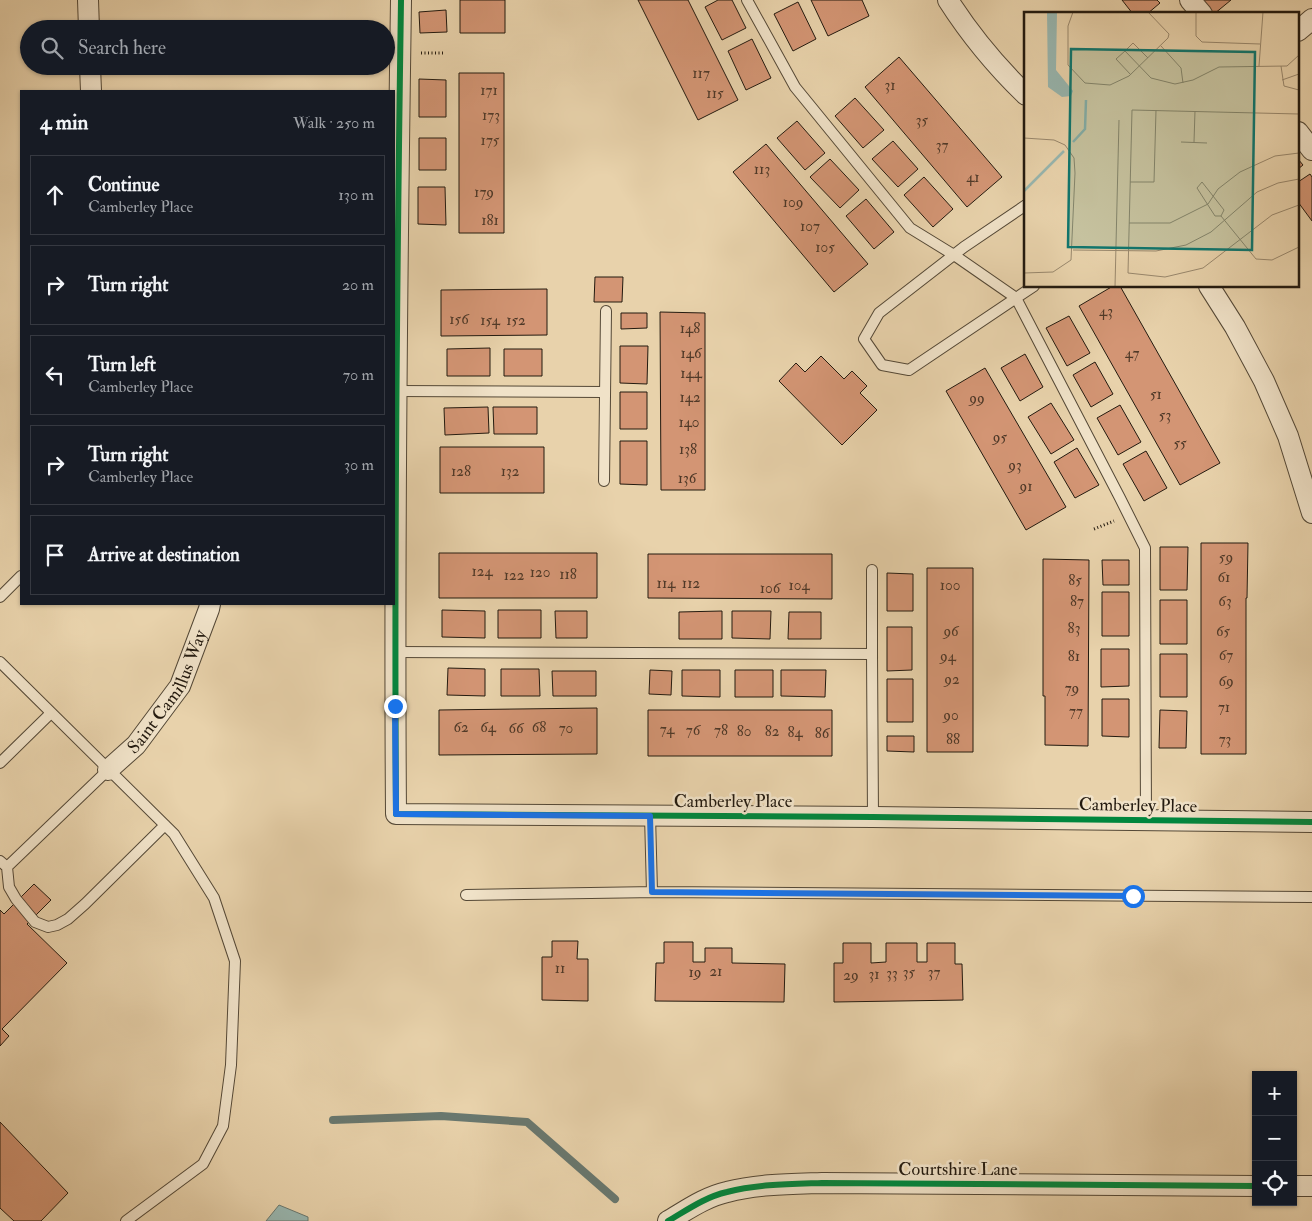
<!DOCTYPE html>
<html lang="en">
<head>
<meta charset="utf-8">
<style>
	body { margin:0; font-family:"IM FELL Double Pica",serif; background:#242831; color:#f1f3f6 }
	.controls { position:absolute; right:15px; bottom:15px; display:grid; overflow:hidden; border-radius:0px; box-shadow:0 1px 4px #0004 }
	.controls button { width:45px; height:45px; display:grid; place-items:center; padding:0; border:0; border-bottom:1px solid #363941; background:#171b24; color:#f1f3f6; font:25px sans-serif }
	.stop { position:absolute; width:15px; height:15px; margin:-11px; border:4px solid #1a73e8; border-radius:50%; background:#fff }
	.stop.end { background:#1a73e8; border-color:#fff; box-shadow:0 1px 5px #0008 }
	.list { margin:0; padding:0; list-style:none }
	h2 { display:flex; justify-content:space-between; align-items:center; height:65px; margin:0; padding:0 20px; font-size:21px }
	h2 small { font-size:16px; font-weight:400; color:#9ea1a6 }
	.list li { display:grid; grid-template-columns:32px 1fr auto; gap:15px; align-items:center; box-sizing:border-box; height:80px; margin:0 10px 10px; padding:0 10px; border:1px solid #363941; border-radius:0px }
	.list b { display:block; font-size:19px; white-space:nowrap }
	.list p { margin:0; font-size:16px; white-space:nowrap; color:#9ea1a6 }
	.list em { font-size:16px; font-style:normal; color:#9ea1a6 }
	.icon { flex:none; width:28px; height:28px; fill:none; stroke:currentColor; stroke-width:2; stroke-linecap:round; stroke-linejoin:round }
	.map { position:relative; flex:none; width:1312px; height:1221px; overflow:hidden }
	.search { position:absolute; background:#171b24; box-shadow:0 1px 4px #0004; left:20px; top:20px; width:375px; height:55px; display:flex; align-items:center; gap:12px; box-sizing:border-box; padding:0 18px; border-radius:28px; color:#9ea1a6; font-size:19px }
	.panel { position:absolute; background:#171b24; box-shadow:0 1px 4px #0004; left:20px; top:90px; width:375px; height:515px; border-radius:0px }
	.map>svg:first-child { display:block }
</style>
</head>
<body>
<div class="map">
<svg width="1312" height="1221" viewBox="0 0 1312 1221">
	<rect width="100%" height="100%" fill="#e8d2ab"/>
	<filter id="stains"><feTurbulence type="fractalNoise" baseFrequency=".004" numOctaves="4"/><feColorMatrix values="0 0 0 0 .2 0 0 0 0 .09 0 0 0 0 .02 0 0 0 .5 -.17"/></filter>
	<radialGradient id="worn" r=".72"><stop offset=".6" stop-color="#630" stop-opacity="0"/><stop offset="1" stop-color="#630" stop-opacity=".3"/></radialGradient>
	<path fill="#98b6af" stroke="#69786f" d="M279,1205L308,1217V1221H266Z"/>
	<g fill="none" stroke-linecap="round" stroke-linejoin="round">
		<path stroke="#69786f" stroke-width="8" d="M333,1120L441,1116L527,1122L615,1199"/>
	</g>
	<path fill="#d39574" stroke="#231a0f" d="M460,0H505V33H460Z
		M638,0H688L738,100L698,120Z
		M718,0H732L746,28L722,40L705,7Z
		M811,0H862L869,16L828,36Z
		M1122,0H1157L1160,3L1147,14H1133Z
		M1196,0H1231L1214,14H1207Z
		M798,2L816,39L793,51L774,14Z
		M446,10L447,32L420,33L419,12Z
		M752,39L771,78L746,90L728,51Z
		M899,57L1002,177L967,207L865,87Z
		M459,73H504V233H459Z
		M419,79L446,80V117H419Z
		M855,98L884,130L863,148L835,116Z
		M797,121L825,153L805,170L777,138Z
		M419,138H446V170H419Z
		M893,141L918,169L898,187L872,159Z
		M766,144L868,264L834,292L733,172Z
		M830,159L859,190L840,208L810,177Z
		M1298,159L1303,165L1298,169Z
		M1310,174L1312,177V221L1298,202V182Z
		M924,177L953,209L933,227L904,195Z
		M418,187H445L446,225L418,224Z
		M866,199L894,232L874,249L846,216Z
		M595,277H623L622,302H594Z
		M1113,286H1120L1220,463L1180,485L1079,306Z
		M547,289V335L441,336V290Z
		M660,312L705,313V490H661Z
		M621,313H647V328L621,329Z
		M1069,316L1090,353L1067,366L1046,328Z
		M620,346H648L647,384L620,383Z
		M490,348V376H447V349Z
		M504,349H542V376H504Z
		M1025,354L1043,387L1020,401L1001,368Z
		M821,356L844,379L852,371L867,386L860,393L877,410L842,445L779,381L796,363L805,372Z
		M1095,362L1113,394L1091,407L1073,375Z
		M985,368L1066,507L1026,530L946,391Z
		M620,392H647V429H620Z
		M1051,403L1074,440L1051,454L1028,417Z
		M1120,405L1141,442L1118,455L1097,418Z
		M488,407L489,433L445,435L444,408Z
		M493,407H537V434H494Z
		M620,441H647V485L620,484Z
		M440,447H544V493H440Z
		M1077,448L1099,485L1075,498L1054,462Z
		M1146,451L1167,488L1144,501L1123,464Z
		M1201,543H1248L1247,598H1246V754H1201Z
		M1160,547H1188L1187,590H1160Z
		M439,553H597V598H439Z
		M648,554H832V599L648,598Z
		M1043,559L1089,560L1088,746L1045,745V696H1043Z
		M1102,560H1129V585H1103Z
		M927,568H973V752H927Z
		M887,573L913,574V611H887Z
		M1102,592H1129V636H1102Z
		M1160,600H1187V644H1160Z
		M442,610L485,611V638L442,637Z
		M498,610H541V638H498Z
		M555,611H587V638H556Z
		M722,611V639H679V612Z
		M732,611H771L770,639L732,638Z
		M789,612H821V639H788Z
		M887,627H912V670L887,671Z
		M1101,649H1129V686L1101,687Z
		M1160,654H1187V697H1160Z
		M448,668L485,669V696L447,695Z
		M501,669H539L540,696H501Z
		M650,670L672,671L671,695L649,694Z
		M682,670H720V697L682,696Z
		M735,670H773V697H735Z
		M781,670H826L825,697L781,696Z
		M552,671H596V696H553Z
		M887,679H913V722H887Z
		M1102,699H1129V737L1102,736Z
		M597,708V754L439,755V710Z
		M648,710H832V756H648Z
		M1160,710L1187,711L1186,748H1159Z
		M887,736H914V752L887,751Z
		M34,884L51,900L27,924L67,963L2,1029L9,1036L0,1046V910L4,914Z
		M552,941H578L577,959H588V1001L542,1000V957H552Z
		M664,942H693V962H705V948H732V963L785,964L784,1002L655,1001L656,963H664Z
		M843,943H871V963L886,962V943H917V962H927V943H955V964H962L963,1000L834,1002V963H843Z
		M0,1122L68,1193L41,1221H14L0,1208Z"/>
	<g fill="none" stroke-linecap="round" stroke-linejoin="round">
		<g stroke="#544836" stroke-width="12">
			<path id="lane" d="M747,0L795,87L910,228L954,255L1016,298L1120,498L1145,548L1146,820
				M1026,205L964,247L879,313L864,339L882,365L909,370L1034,286
				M396,391L605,392
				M604,481L606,311
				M872,570V654
				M0,597L21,576
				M395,652L872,654L873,817
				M0,662L174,834L214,898L235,961L231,1065L223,1126L203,1164L126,1221
				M0,763L51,713
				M650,815L652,892
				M0,861L7,867L108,770
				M7,867L9,887L16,899L35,922L48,927L57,925L68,919L85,904L165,825
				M466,895L656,892L1312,897"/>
		</g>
		<g stroke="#544836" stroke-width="22">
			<g id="street">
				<path d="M88,0L89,29"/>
				<path d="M401,0C397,271 394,542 396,814L873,817L1312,822"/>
				<path d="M948,0C971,36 995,65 1026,95"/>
				<path d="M1190,0L1202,14"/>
				<path d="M1298,31L1312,19"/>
				<path d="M90,66L91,91"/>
				<path d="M1298,132L1312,150"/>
				<path d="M1209,286L1235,327L1264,381L1288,436L1312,513"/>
				<path id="s1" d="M108,770L136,745L180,686L209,609L210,604"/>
				<path d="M1293,1186H1312"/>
				<path d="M668,1221C687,1210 705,1197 727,1192C758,1184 791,1184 822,1183L1256,1186"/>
			</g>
		</g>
		<path stroke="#231a0f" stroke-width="3" stroke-dasharray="1 2.5" stroke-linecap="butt" d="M421,53H445
			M1094,529L1114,521"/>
		<use href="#lane" stroke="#f0e2c8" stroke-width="10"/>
		<use href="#street" stroke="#f0e2c8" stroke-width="20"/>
		<g stroke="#f0e2c8" stroke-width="9">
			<path id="cycleway" d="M401,0C397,271 394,542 396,814L873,817L1312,822
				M668,1221C687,1210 705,1197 727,1192C758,1184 791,1184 822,1183L1256,1186"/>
		</g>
		<use href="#cycleway" stroke="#00873e" stroke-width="6"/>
	</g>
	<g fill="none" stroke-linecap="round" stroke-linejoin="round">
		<path stroke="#1a73e8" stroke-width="6" d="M395,706L396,814L650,816L652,892L1133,896"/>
	</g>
	<g text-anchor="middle" stroke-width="5" stroke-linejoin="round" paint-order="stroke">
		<g font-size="15" fill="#4f3928">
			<text x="701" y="78">117</text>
			<text x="890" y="90">31</text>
			<text x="489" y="95">171</text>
			<text x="715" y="98">115</text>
			<text x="491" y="120">173</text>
			<text x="922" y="125">35</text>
			<text x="490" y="145">175</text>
			<text x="942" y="150">37</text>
			<text x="762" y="174">113</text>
			<text x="973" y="182">41</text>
			<text x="484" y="197">179</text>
			<text x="793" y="207">109</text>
			<text x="490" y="225">181</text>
			<text x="810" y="231">107</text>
			<text x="825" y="252">105</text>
			<text x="1106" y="316">43</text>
			<text x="459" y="324">156</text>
			<text x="490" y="325">154</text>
			<text x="516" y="325">152</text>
			<text x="690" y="333">148</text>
			<text x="691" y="358">146</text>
			<text x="1132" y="358">47</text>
			<text x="691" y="378">144</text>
			<text x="1156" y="399">51</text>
			<text x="690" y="402">142</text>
			<text x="977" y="403">99</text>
			<text x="1165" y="420">53</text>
			<text x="689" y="427">140</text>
			<text x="1000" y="442">95</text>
			<text x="1180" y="448">55</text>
			<text x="688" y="454">138</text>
			<text x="1015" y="470">93</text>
			<text x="461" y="476">128</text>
			<text x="510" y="476">132</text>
			<text x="687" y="483">136</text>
			<text x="1026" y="491">91</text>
			<text x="1226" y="562">59</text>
			<text x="482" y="576">124</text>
			<text x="540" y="577">120</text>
			<text x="568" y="579">118</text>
			<text x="514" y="580">122</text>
			<text x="1224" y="582">61</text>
			<text x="1075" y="585">85</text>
			<text x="666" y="588">114</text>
			<text x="691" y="588">112</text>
			<text x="799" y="590">104</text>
			<text x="950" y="590">100</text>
			<text x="770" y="593">106</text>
			<text x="1077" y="606">87</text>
			<text x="1225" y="606">63</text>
			<text x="1074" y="633">83</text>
			<text x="951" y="636">96</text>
			<text x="1223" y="636">65</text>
			<text x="1226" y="660">67</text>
			<text x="948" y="661">94</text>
			<text x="1074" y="661">81</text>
			<text x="952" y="684">92</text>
			<text x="1226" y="686">69</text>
			<text x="1072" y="693">79</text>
			<text x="1224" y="712">71</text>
			<text x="1076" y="716">77</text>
			<text x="951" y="720">90</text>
			<text x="461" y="732">62</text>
			<text x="488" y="732">64</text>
			<text x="539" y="732">68</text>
			<text x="516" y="733">66</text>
			<text x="566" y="733">70</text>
			<text x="667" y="734">74</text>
			<text x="693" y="735">76</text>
			<text x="721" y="735">78</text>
			<text x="744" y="736">80</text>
			<text x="772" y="736">82</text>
			<text x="795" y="737">84</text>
			<text x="822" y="738">86</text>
			<text x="953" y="744">88</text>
			<text x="1225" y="744">73</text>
			<text x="560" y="973">11</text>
			<text x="716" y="976">21</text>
			<text x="695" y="977">19</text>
			<text x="909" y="977">35</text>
			<text x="934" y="977">37</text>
			<text x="892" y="978">33</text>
			<text x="874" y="979">31</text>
			<text x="851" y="980">29</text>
		</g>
		<g font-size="18" fill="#231a0f" stroke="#f0e2c8">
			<text dy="6" stroke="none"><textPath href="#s1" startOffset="100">Saint Camillus Way</textPath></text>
			<text x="733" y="807">Camberley Place</text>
			<text transform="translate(1138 805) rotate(1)" y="6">Camberley Place</text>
			<text x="958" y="1175">Courtshire Lane</text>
		</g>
	</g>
	<g transform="translate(1024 12)">
		<rect width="275" height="275" fill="#e8d2ab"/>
		<path d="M23,0H33L32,58L49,79L47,84L38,85L24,75Z" fill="#98b6af"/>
		<path fill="none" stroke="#98b6af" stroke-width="2.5" d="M49,130L61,117L62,88M0,179L40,139"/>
		<path fill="none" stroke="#99886d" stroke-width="1" d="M49,0L44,14V53L61,71L86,73L105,64L144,26L145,22L124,0M172,0V24L178,30L236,32M137,34L157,56L159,71M101,39L92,47L107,63M124,46L109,31L101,39L127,66L151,72L169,68L195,55L263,54L275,43M235,54L239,0M257,54L260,74L275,78M258,68L275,62M275,102L108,98L104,261L141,265L179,256L248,203L275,193M0,126L30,128L41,133L50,146L51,161L47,248L29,260L0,261M157,130L183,131M170,130L171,99M106,170H130L132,98M197,204L200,198L178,170L173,176L191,204H197L232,247L248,248L275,235M105,211H146L184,192L194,177L216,160L251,144L275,141M49,238L132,239L162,233L187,220L233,180L254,171L275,167M91,275L95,108"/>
		<path fill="#0f766e" fill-opacity="0.15" stroke="#0f766e" stroke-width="2.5" d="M47,37L231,40L228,238L44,235Z"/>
		<rect width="275" height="275" fill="none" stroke="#231a0f" stroke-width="2.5"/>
	</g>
	<rect width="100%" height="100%" filter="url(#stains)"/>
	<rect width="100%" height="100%" fill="url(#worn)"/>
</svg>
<div class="controls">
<button>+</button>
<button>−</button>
<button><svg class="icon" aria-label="locate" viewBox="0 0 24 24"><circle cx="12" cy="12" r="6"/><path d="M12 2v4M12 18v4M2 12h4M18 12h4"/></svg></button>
</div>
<div class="stop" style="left:1133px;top:896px"></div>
<div class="stop end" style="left:395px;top:706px"></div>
<div class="search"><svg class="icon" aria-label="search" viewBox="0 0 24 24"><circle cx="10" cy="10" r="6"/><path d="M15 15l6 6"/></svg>Search here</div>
<section class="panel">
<h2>4 min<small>Walk · 250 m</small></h2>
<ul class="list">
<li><svg class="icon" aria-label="ahead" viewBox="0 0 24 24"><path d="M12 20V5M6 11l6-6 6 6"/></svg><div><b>Continue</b><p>Camberley Place</p></div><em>130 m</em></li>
<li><svg class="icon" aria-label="right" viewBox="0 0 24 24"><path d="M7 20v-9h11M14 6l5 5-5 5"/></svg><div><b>Turn right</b></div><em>20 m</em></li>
<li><svg class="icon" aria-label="left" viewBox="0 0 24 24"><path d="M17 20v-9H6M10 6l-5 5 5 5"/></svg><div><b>Turn left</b><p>Camberley Place</p></div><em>70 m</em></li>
<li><svg class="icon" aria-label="right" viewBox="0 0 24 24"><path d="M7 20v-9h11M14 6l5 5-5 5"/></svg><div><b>Turn right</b><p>Camberley Place</p></div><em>30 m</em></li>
<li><svg class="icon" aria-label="arrive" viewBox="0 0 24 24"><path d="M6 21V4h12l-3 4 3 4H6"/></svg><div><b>Arrive at destination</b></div></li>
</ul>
</section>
</div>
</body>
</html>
